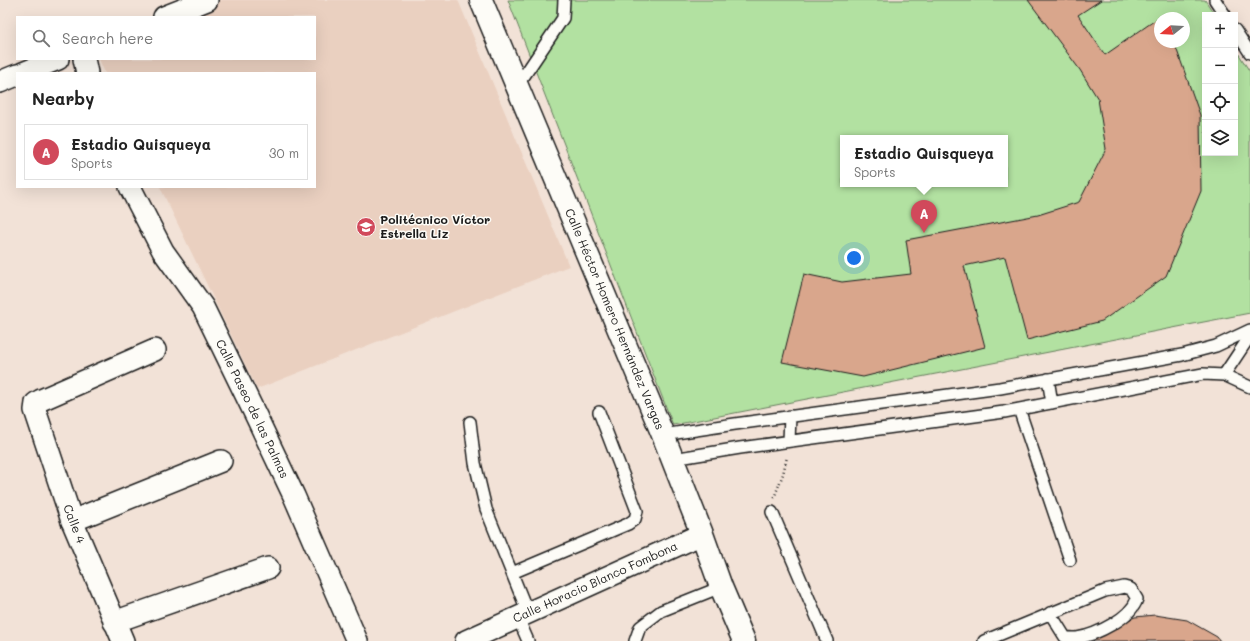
<!DOCTYPE html>
<html lang="en">
<head>
<meta charset="utf-8">
<style>
	body { margin:0; font-family:Mali,sans-serif; background:#f6f6f6; color:#222 }
	.controls { position:absolute; right:12px; top:12px; display:grid; overflow:hidden; border-radius:0px; box-shadow:0 4px 16px #0002 }
	.controls button { width:36px; height:36px; display:grid; place-items:center; padding:0; border:0; border-bottom:1px solid #e0e0e0; background:#fff; color:#222; font:20px sans-serif }
	.compass { position:absolute; left:1154px; top:12px; width:36px; height:36px; border-radius:50%; background:#fff; box-shadow:0 4px 16px #0002; rotate:252deg }
	.you { position:absolute; left:854px; top:258px; width:14px; height:14px; margin:-10px; border:3px solid #fff; border-radius:50%; background:#1a73e8; box-shadow:0 0 0 6px #1a73e833 }
	.badge { display:grid; place-items:center; width:26px; height:26px; border-radius:50%; background:#d1495b; color:#fff; font-size:13px; font-weight:700 }
	.pin { position:absolute; translate:-50% -33px; filter:drop-shadow(0 1px 2px #0008) }
	.pin::after { content:''; position:absolute; top:21px; width:14px; height:12px; background:inherit; clip-path:polygon(0 0,100% 0,50% 100%) }
	.popup { position:absolute; left:840px; top:135px; width:168px; height:52px; box-sizing:border-box; display:grid; place-content:center; border-radius:0px; background:#fff; filter:drop-shadow(0 1px 3px #0005); font-size:13px; white-space:nowrap; color:#767676 }
	.popup b { font-size:15px; color:#222 }
	.popup::after { content:''; position:absolute; left:50%; top:100%; margin-left:-8px; border:8px solid transparent; border-top-color:#fff }
	.list { margin:0; padding:0; list-style:none }
	h2 { display:flex; justify-content:space-between; align-items:center; height:52px; margin:0; padding:0 16px; font-size:17px }
	h2 small { font-size:13px; font-weight:400; color:#767676 }
	.list li { display:grid; grid-template-columns:26px 1fr auto; gap:12px; align-items:center; box-sizing:border-box; height:56px; margin:0 8px 8px; padding:0 8px; border:1px solid #e0e0e0; border-radius:0px }
	.list b { display:block; font-size:15px; white-space:nowrap }
	.list p { margin:0; font-size:13px; white-space:nowrap; color:#767676 }
	.list em { font-size:13px; font-style:normal; color:#767676 }
	.icon { flex:none; width:22px; height:22px; fill:none; stroke:currentColor; stroke-width:2; stroke-linecap:round; stroke-linejoin:round }
	.map { position:relative; flex:none; width:1250px; height:641px; overflow:hidden }
	.search { position:absolute; background:#fff; box-shadow:0 4px 16px #0002; left:16px; top:16px; width:300px; height:44px; display:flex; align-items:center; gap:10px; box-sizing:border-box; padding:0 14px; border-radius:0px; color:#767676; font-size:15px }
	.panel { position:absolute; background:#fff; box-shadow:0 4px 16px #0002; left:16px; top:72px; width:300px; height:116px; border-radius:0px }
	.map>svg:first-child { display:block }
</style>
</head>
<body>
<div class="map">
<svg width="1250" height="641" viewBox="0 0 1250 641">
	<rect width="100%" height="100%" fill="#f2e2d7"/>
	<filter id="ink" filterUnits="userSpaceOnUse"><feTurbulence type="fractalNoise" baseFrequency=".025" numOctaves="2"/><feDisplacementMap in="SourceGraphic" scale="8" xChannelSelector="R" yChannelSelector="G"/><feConvolveMatrix kernelMatrix="1 2 1 2 8 2 1 2 1" color-interpolation-filters="sRGB"/></filter>
	<g filter="url(#ink)">
		<path fill="#ead0c0" d="M219,0H458L569,266L257,389L160,187H315V73H105L99,59H315V17H176Z"/>
		<path fill="#b2e1a1" stroke="#677e5e" fill-rule="evenodd" d="M508,0H1205L1215,15H1205V153H1235V48L1250,72V313L673,425ZM1160,18H1184V42H1160ZM843,138H1005V184H843Z"/>
		<path fill="#d9a68c" stroke="#1c1c1c" d="M1028,0H1101L1078,15L1105,55L1164,14L1165,18H1160V42H1174L1200,115L1201,191L1166,276L1102,321L1027,340L1005,257L964,266L985,347L863,377L782,362L804,274L842,282L911,274L906,240L1038,215L1079,202L1106,149L1098,99L1080,70Z
			M1155,615L1187,620L1217,637L1220,641H1093L1105,630L1135,617Z"/>
		<g fill="none" stroke-linecap="round" stroke-linejoin="round">
			<g stroke="#1c1c1c" stroke-width="14">
				<path id="lane" d="M1215,0L1225,15
					M1235,30L1250,53
					M515,82L524,76L563,18L564,0
					M1224,375L1250,336
					M1048,379L1052,403
					M1019,409L1070,560
					M470,422L475,463L486,509L528,613
					M663,435L735,424L1000,388L1182,355L1216,346L1250,330
					M789,441L790,416
					M673,459L740,448L1004,412L1203,374L1224,375L1250,387
					M772,512L827,641
					M512,573L628,524L635,519L637,511L599,412
					M518,618L528,641
					M635,641L640,627L661,611L721,587
					M984,641L1105,591L1124,587L1131,589L1137,599C1131,618 1096,635 1077,638C1073,638 1069,638 1065,637L1050,613"/>
			</g>
			<g stroke="#1c1c1c" stroke-width="24">
				<g id="street">
					<path d="M164,17L207,0"/>
					<path d="M84,59L87,73"/>
					<path d="M23,73L58,59"/>
					<path d="M0,82L17,75"/>
					<path id="s1" d="M130,187L163,251L203,307L257,418L294,496L357,641"/>
					<path d="M72,521L221,461"/>
					<path d="M114,622L268,568"/>
					<path d="M123,641L72,521L35,410L36,403L41,400L155,350"/>
					<path id="s2" d="M466,641L702,534"/>
				</g>
			</g>
			<g stroke="#1c1c1c" stroke-width="25">
				<g id="secondary">
					<path id="s3" d="M481,0L663,435L702,534L721,587L744,641"/>
				</g>
			</g>
			<path stroke="#1c1c1c" stroke-width="2.5" stroke-dasharray="1 3" stroke-linecap="butt" d="M774,498L783,474L787,457"/>
			<use href="#lane" stroke="#fdfcf7" stroke-width="11"/>
			<use href="#street" stroke="#fdfcf7" stroke-width="21"/>
			<use href="#secondary" stroke="#fdfcf7" stroke-width="22"/>
		</g>
	</g>
	<defs>
		<g id="school-disc" transform="scale(1)"><circle r="9.5" fill="#d1495b" stroke="#fdfcf7"/><path d="M0-5L7-2L0 1L-7-2ZM-4 1L0 2.5L4 1V4Q0 6-4 4Z" fill="#fff"/></g>
	</defs>
	<g fill-rule="evenodd">
		<use href="#school-disc" x="366" y="227"/>
	</g>
	<g text-anchor="middle" stroke-width="3" stroke-linejoin="round" paint-order="stroke">
		<g font-size="12" font-weight="bold" fill="#1c1c1c" stroke="#fdfcf7" text-anchor="start">
			<text x="380" y="224">Politécnico Víctor<tspan x="380" dy="14">Estrella Liz</tspan></text>
		</g>
		<g font-size="12" fill="#1c1c1c" stroke="#fdfcf7">
			<text dy="4" stroke="none"><textPath href="#s3" startOffset="346">Calle Héctor Homero Hernández Vargas</textPath></text>
			<text dy="4" stroke="none"><textPath href="#s1" startOffset="254">Calle Paseo de las Palmas</textPath></text>
			<text transform="translate(74 524) rotate(69)" y="4">Calle 4</text>
			<text dy="4" stroke="none"><textPath href="#s2" startOffset="142">Calle Horacio Blanco Fombona</textPath></text>
		</g>
	</g>
</svg>
<div class="controls">
<button>+</button>
<button>−</button>
<button><svg class="icon" aria-label="locate" viewBox="0 0 24 24"><circle cx="12" cy="12" r="6"/><path d="M12 2v4M12 18v4M2 12h4M18 12h4"/></svg></button>
<button><svg class="icon" aria-label="layers" viewBox="0 0 24 24"><path d="M12 4l9 5-9 5-9-5zM3 14l9 5 9-5"/></svg></button>
</div>
<svg class="compass" viewBox="-18 -18 36 36"><path d="M0-13l5 13h-10z" fill="#e53935"/><path d="M0 13l5-13h-10z" fill="#767676"/></svg>
<div class="you"></div>
<div class="pin badge" style="left:924px;top:233px">A</div>
<div class="popup"><b>Estadio Quisqueya</b>Sports</div>
<div class="search"><svg class="icon" aria-label="search" viewBox="0 0 24 24"><circle cx="10" cy="10" r="6"/><path d="M15 15l6 6"/></svg>Search here</div>
<section class="panel">
<h2>Nearby<small></small></h2>
<ul class="list">
<li><span class="badge">A</span><div><b>Estadio Quisqueya</b><p>Sports</p></div><em>30 m</em></li>
</ul>
</section>
</div>
</body>
</html>
